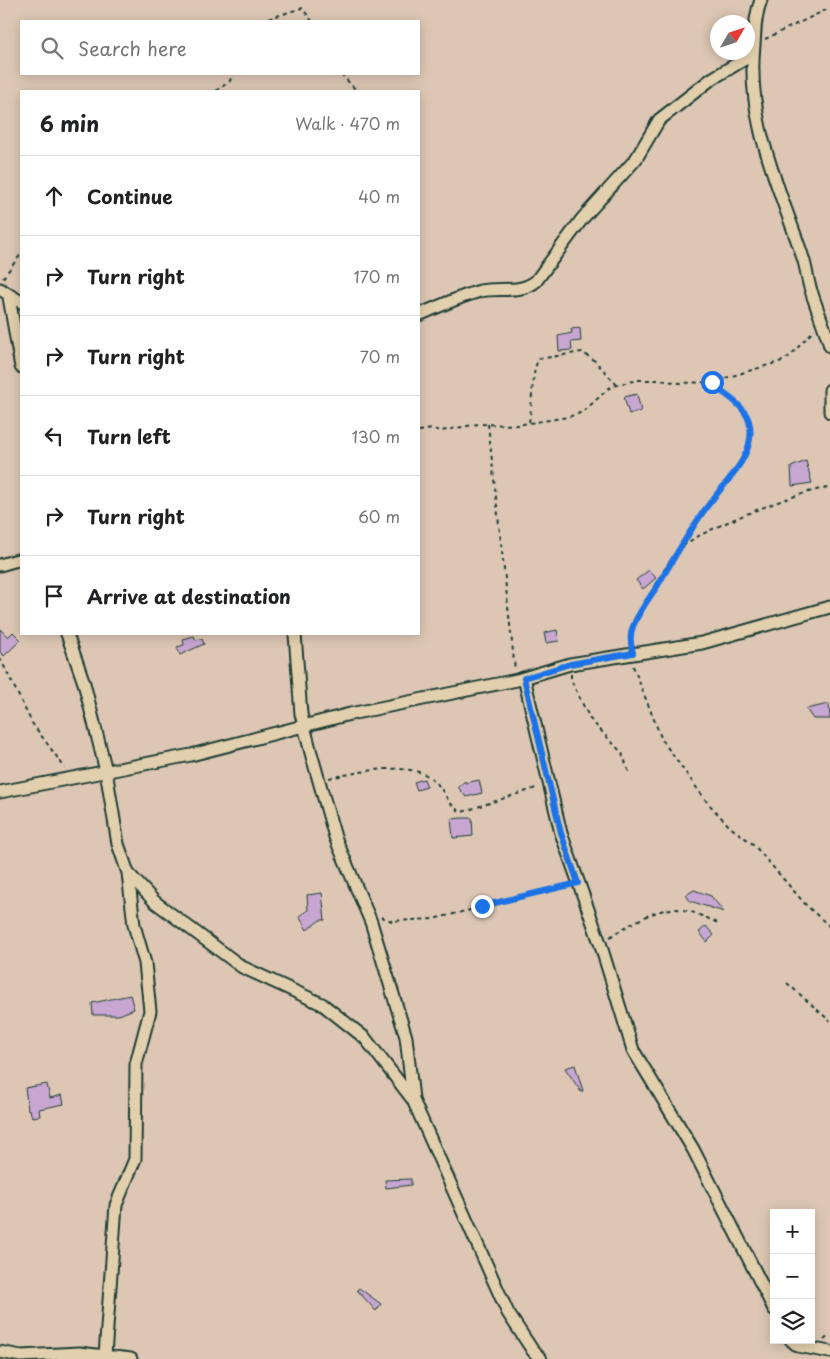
<!DOCTYPE html>
<html lang="en">
<head>
<meta charset="utf-8">
<style>
	body { margin:0; font-family:"Playpen Sans",sans-serif; background:#f2f2f2; color:#202124 }
	.controls { position:absolute; right:15px; bottom:15px; display:grid; overflow:hidden; border-radius:0px; box-shadow:0 2px 12px #0003 }
	.controls button { width:45px; height:45px; display:grid; place-items:center; padding:0; border:0; border-bottom:1px solid #e0e0e0; background:#fff; color:#202124; font:25px sans-serif }
	.compass { position:absolute; left:710px; top:15px; width:45px; height:45px; border-radius:50%; background:#fff; box-shadow:0 2px 12px #0003; rotate:51deg }
	.stop { position:absolute; width:15px; height:15px; margin:-11px; border:4px solid #1a73e8; border-radius:50%; background:#fff }
	.stop.end { background:#1a73e8; border-color:#fff; box-shadow:0 1px 5px #0008 }
	.list { margin:0; padding:0; list-style:none }
	h2 { display:flex; justify-content:space-between; align-items:center; height:65px; margin:0; padding:0 20px; font-size:21px }
	h2 small { font-size:16px; font-weight:400; color:#757577 }
	.list li { display:grid; grid-template-columns:32px 1fr auto; gap:15px; align-items:center; box-sizing:border-box; height:80px; padding:0 20px; border-top:1px solid #e0e0e0 }
	.list b { display:block; font-size:19px; white-space:nowrap }
	.list em { font-size:16px; font-style:normal; color:#757577 }
	.icon { flex:none; width:28px; height:28px; fill:none; stroke:currentColor; stroke-width:2; stroke-linecap:round; stroke-linejoin:round }
	.map { position:relative; flex:none; width:830px; height:1359px; overflow:hidden }
	.search { position:absolute; background:#fff; box-shadow:0 2px 12px #0003; left:20px; top:20px; width:400px; height:55px; display:flex; align-items:center; gap:12px; box-sizing:border-box; padding:0 18px; border-radius:0px; color:#757577; font-size:19px }
	.panel { position:absolute; background:#fff; box-shadow:0 2px 12px #0003; left:20px; top:90px; width:400px; height:545px; border-radius:0px }
	.map>svg:first-child { display:block }
</style>
</head>
<body>
<div class="map">
<svg width="830" height="1359" viewBox="0 0 830 1359">
	<rect width="100%" height="100%" fill="#ddc7b4"/>
	<filter id="ink" filterUnits="userSpaceOnUse"><feTurbulence type="fractalNoise" baseFrequency=".02" numOctaves="2"/><feDisplacementMap in="SourceGraphic" scale="10" xChannelSelector="R" yChannelSelector="G"/><feConvolveMatrix kernelMatrix="1 2 1 2 8 2 1 2 1" color-interpolation-filters="sRGB"/></filter>
	<g filter="url(#ink)">
		<path fill="#c7a6d1" stroke="#1f3d34" d="M580,328L581,341L571,342L572,350L559,351L558,336L572,333L571,329Z
			M637,394L641,411L629,414L624,397Z
			M806,461L812,483L792,486L791,467Z
			M649,570L656,578L643,589L636,580Z
			M0,629L8,637L13,632L21,640L4,656L0,652Z
			M557,630L559,641L546,643L544,633Z
			M194,636L196,640L202,639L204,644L180,655L177,647L184,645L183,639Z
			M829,704L830,719H813L806,709Z
			M424,779L427,787L417,790L414,782Z
			M479,780L482,793L466,797L458,787L465,781L466,783Z
			M461,818H472L473,836L453,838L451,819Z
			M694,890L711,896L724,912L690,901L686,895Z
			M322,893L325,920H320L307,930L299,916L308,910L307,895Z
			M706,926L714,935L707,942L699,932Z
			M130,995L134,1009L119,1015H93L92,1003Z
			M575,1065L583,1091L581,1092L565,1068Z
			M47,1084L50,1098L62,1095L64,1104L39,1109L40,1116L32,1117L30,1110H28L25,1088Z
			M411,1179V1185L386,1188L385,1180Z
			M359,1288L381,1304L376,1311L357,1290Z"/>
		<g fill="none" stroke-linecap="round" stroke-linejoin="round">
			<g stroke="#1f3d34" stroke-width="15">
				<path id="street" d="M761,0C755,15 755,30 754,45C746,122 780,188 803,258C806,267 807,276 809,284C815,305 824,325 830,346
					M0,289L21,302
					M9,297L21,367
					M419,315C439,306 459,297 480,291C499,287 521,294 536,281L582,219L636,159L659,120L710,80L753,54
					M830,390V412
					M0,565L21,559
					M67,634L84,683L106,771L118,844L128,873L155,902L242,967L322,1004L365,1038L413,1100L508,1313L533,1351L541,1359
					M295,634L301,714L311,753L335,837L371,922L406,1037L413,1099
					M524,678L561,833L600,943L633,1050L693,1149L774,1309
					M0,792L191,755L350,714L517,680L570,664L702,643L830,607
					M791,1340L798,1346L830,1352
					M0,1352L21,1356L79,1353L131,1359
					M105,1355L116,1205L135,1159L136,1064L150,1011L145,963L134,925L128,873"/>
			</g>
			<path stroke="#1f3d34" stroke-width="2" stroke-dasharray="4 4" stroke-linecap="butt" d="M261,21L302,8L312,21
				M765,39L830,8
				M341,74L357,91
				M216,91L230,81L232,74
				M3,278L21,254
				M529,422C533,405 531,370 539,359L582,352L595,361L617,385
				M488,424L515,670
				M419,431L432,429L441,431L478,424L517,425L568,417L583,412L609,388L620,384L638,380H660L680,383L712,382L782,361L790,356L814,330
				M684,544C692,531 699,517 708,505C726,481 758,455 749,422C744,404 721,392 708,382
				M631,643C628,628 639,614 647,602C658,584 666,562 682,547C698,531 808,487 830,488
				M0,658L32,723L65,768
				M633,666L662,740L707,802L730,827L753,844L806,905L830,927
				M571,674V680L590,719L622,753L630,775
				M329,778C356,773 406,760 431,778C444,787 447,806 462,812L539,787
				M381,917L392,921L433,919L569,886
				M610,937C625,927 656,908 674,909C689,909 704,917 718,923
				M787,983L830,1021
				M824,1340L830,1335"/>
			<use href="#street" stroke="#e2cfad" stroke-width="11"/>
		</g>
	</g>
	<g fill="none" stroke-linecap="round" stroke-linejoin="round" filter="url(#ink)">
		<path stroke="#1a73e8" stroke-width="6" d="M482,906L578,883L561,833L524,678L570,664L633,653C630,643 629,634 634,624C640,610 650,597 658,585C674,558 690,529 709,504C726,481 758,453 749,421C744,404 721,392 708,382H712"/>
	</g>
</svg>
<div class="controls">
<button>+</button>
<button>−</button>
<button><svg class="icon" aria-label="layers" viewBox="0 0 24 24"><path d="M12 4l9 5-9 5-9-5zM3 14l9 5 9-5"/></svg></button>
</div>
<svg class="compass" viewBox="-18 -18 36 36"><path d="M0-13l5 13h-10z" fill="#e53935"/><path d="M0 13l5-13h-10z" fill="#757577"/></svg>
<div class="stop" style="left:712px;top:382px"></div>
<div class="stop end" style="left:482px;top:906px"></div>
<div class="search"><svg class="icon" aria-label="search" viewBox="0 0 24 24"><circle cx="10" cy="10" r="6"/><path d="M15 15l6 6"/></svg>Search here</div>
<section class="panel">
<h2>6 min<small>Walk · 470 m</small></h2>
<ul class="list">
<li><svg class="icon" aria-label="ahead" viewBox="0 0 24 24"><path d="M12 20V5M6 11l6-6 6 6"/></svg><div><b>Continue</b></div><em>40 m</em></li>
<li><svg class="icon" aria-label="right" viewBox="0 0 24 24"><path d="M7 20v-9h11M14 6l5 5-5 5"/></svg><div><b>Turn right</b></div><em>170 m</em></li>
<li><svg class="icon" aria-label="right" viewBox="0 0 24 24"><path d="M7 20v-9h11M14 6l5 5-5 5"/></svg><div><b>Turn right</b></div><em>70 m</em></li>
<li><svg class="icon" aria-label="left" viewBox="0 0 24 24"><path d="M17 20v-9H6M10 6l-5 5 5 5"/></svg><div><b>Turn left</b></div><em>130 m</em></li>
<li><svg class="icon" aria-label="right" viewBox="0 0 24 24"><path d="M7 20v-9h11M14 6l5 5-5 5"/></svg><div><b>Turn right</b></div><em>60 m</em></li>
<li><svg class="icon" aria-label="arrive" viewBox="0 0 24 24"><path d="M6 21V4h12l-3 4 3 4H6"/></svg><div><b>Arrive at destination</b></div></li>
</ul>
</section>
</div>
</body>
</html>
